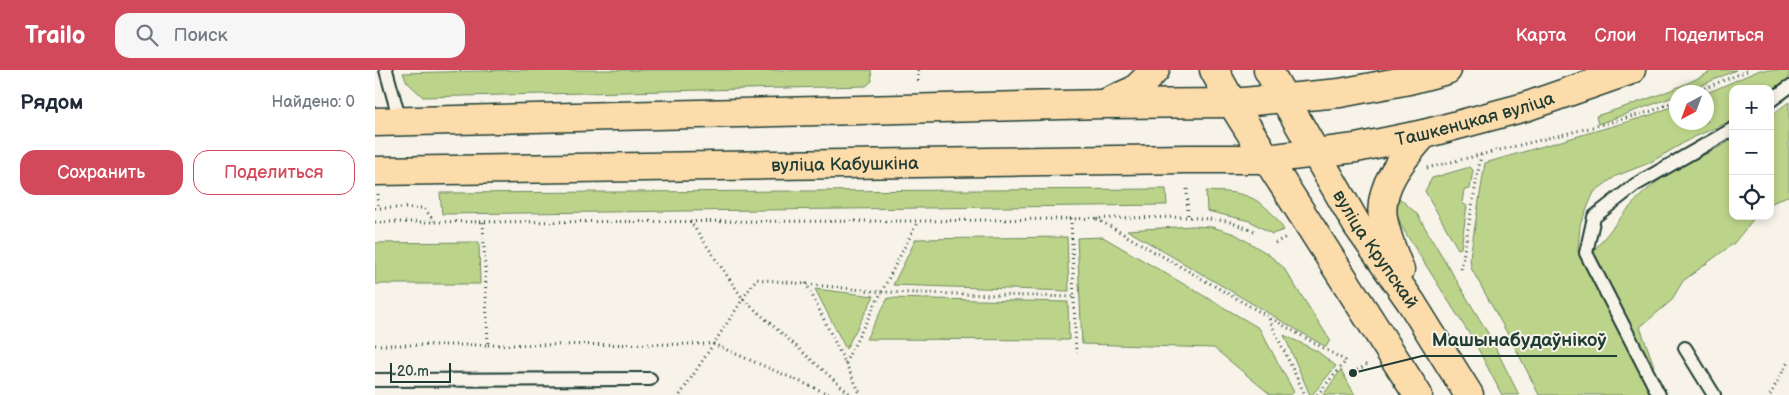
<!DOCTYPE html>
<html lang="ru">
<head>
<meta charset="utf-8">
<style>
	body { margin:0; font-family:"Balsamiq Sans",sans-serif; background:#f6f6f7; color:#1f2937 }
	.controls { position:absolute; right:15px; top:15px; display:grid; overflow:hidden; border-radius:10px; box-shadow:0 2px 8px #0003 }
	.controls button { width:45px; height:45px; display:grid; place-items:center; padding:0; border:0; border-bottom:1px solid #e0e1e3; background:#fff; color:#1f2937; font:25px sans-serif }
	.compass { position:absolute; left:1294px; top:15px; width:45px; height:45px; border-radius:50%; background:#fff; box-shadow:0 2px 8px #0003; rotate:221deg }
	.scale { position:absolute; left:15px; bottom:12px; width:61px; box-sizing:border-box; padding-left:5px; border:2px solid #1f3d34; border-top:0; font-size:14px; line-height:18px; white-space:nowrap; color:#1f3d34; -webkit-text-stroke:4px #f7f3e8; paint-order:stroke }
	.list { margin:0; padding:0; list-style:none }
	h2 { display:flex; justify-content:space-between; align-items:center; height:65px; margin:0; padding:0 20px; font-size:21px }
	h2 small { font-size:16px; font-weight:400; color:#747a83 }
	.actions { display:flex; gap:10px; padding:15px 20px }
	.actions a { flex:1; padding:11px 0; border:1px solid #d1495b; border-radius:15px; text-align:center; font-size:18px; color:#d1495b }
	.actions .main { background:#d1495b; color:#fff }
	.icon { flex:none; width:28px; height:28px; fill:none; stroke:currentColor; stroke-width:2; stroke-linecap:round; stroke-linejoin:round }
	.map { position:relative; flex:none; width:1414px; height:325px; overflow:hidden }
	header { display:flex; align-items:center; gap:30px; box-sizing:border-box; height:70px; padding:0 25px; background:#d1495b; color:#fff }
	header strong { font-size:24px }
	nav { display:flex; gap:28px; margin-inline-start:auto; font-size:18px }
	.search { width:350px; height:45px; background:#f6f6f7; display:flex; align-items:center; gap:12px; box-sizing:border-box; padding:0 18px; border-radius:15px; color:#747a83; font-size:19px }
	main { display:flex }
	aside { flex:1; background:#fff }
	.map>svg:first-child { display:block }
</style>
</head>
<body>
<header>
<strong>Trailo</strong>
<div class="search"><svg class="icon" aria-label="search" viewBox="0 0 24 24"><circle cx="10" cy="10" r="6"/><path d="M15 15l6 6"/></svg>Поиск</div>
<nav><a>Карта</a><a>Слои</a><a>Поделиться</a></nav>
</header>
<main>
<aside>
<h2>Рядом<small>Найдено: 0</small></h2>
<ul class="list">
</ul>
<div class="actions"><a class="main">Сохранить</a><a>Поделиться</a></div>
</aside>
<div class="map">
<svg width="1414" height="325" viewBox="0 0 1414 325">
	<rect width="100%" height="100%" fill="#f7f3e8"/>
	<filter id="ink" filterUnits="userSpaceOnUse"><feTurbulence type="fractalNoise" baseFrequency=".02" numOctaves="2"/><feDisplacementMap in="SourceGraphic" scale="10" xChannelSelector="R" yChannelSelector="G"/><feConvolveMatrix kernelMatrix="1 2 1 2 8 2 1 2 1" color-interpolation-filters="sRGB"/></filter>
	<g filter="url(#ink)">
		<path fill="#bcd48a" stroke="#6e885f" d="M140,0H496L497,11L491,16L48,27L32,12L28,3Z
			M1339,0H1361L1311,22H1302L1301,26L1223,54L1221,46C1262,33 1302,20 1339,0Z
			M1385,0H1414V12L1395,25V19H1358V50L1317,68L1274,93L1241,106L1219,122L1205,155L1203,181L1209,192C1231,168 1253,134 1278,115C1302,95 1332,86 1358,69V146H1381L1359,173L1308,211L1296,231L1265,257L1279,296L1267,306L1276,325H1164L1141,279L1096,198L1095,187L1110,93L1276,45L1301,35L1302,52H1332V23Z
			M1414,32V127L1412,126L1395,134V46Z
			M1095,97L1098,100L1095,119L1089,120L1087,133L1092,136L1086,178L1083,179L1050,121L1057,108Z
			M791,119L792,135L67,144L65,123Z
			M831,121C844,122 861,121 874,127C888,132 902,147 909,160L897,164L875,151L832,141Z
			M1021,125L1042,144L1114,265L1144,325H1127L1100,273L1028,159C1023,148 1017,136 1021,125Z
			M818,156L837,157L860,164L893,184L908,197L955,270L951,277L752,160Z
			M692,167L694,221L518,215L541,169Z
			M728,167L884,258L919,322L916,325H896L839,278L707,274L702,168Z
			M104,172L105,214H0V173Z
			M440,219L499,226L471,279Z
			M513,228L693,232L694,270L491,269Z
			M909,265L942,281L961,296L937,325H935Z
			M966,300L980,325H948Z"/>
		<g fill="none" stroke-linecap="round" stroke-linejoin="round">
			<g stroke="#1f3d34" stroke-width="16">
				<path id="service" d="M11,0L25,51
					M1395,31L1414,17
					M1310,278L1339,325
					M0,310L275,309
					M1284,325L1211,183L1219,147L1260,115L1358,59"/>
			</g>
			<g stroke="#1f3d34" stroke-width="31">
				<g id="primary">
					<path d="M839,0L857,33L892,89L1043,325"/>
					<path id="s1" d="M893,0L982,155L1036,232L1094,325"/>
					<path d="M733,32L760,20L780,0"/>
					<path d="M0,52L729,34L857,33L965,23L1034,10L1072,0"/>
					<path id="s2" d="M0,101L812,89H892L981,78L1049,64L1150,37L1256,0"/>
					<path d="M1025,200C1018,183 1011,166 1008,148C1003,115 1029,87 1049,64"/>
				</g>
			</g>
			<path stroke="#1f3d34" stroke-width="3" stroke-dasharray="1 4" stroke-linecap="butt" d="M543,0V14
				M1320,22L1374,0
				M1052,98L1214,58L1277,41L1302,30
				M812,119L813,147
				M3,124V138
				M0,138H49L59,151
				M696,148L701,283
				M722,149L971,291L942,325
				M315,151L368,229L476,325
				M0,152L543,151L813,147L852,151L879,161
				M900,173L913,166
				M1086,199L1106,85
				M431,213L486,325
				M894,249L930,325
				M0,275H113L108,151
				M113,275L338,274L456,325
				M470,293L543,151
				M978,303L994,293
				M305,325L381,209L507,222L699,227
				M1395,325L1414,290"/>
			<use href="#service" stroke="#f7f3e8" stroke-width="12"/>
			<use href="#primary" stroke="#fddcac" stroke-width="28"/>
		</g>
	</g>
	<g text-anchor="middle" stroke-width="4" stroke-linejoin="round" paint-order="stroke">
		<g font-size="18" fill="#1f3d34" stroke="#f7f3e8">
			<text dy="6" stroke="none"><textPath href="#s2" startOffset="1104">Ташкенцкая вуліца</textPath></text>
			<text dy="6" stroke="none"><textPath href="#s2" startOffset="470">вуліца Кабушкіна</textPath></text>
			<text dy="6" stroke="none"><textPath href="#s1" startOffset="209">вуліца Крупскай</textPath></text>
		</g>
	</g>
	<path fill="none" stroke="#1f3d34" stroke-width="2" d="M978 303L1047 286H1242"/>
	<circle fill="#1f3d34" stroke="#f7f3e8" stroke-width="2" cx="978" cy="303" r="5"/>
	<g font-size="19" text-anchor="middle" font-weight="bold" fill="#1f3d34" stroke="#f7f3e8" stroke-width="4" stroke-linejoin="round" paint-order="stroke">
		<text x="1144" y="276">Машынабудаўнікоў</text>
	</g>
</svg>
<div class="controls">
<button>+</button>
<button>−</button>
<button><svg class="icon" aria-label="locate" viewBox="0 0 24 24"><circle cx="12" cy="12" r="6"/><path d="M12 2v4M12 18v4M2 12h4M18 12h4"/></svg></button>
</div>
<svg class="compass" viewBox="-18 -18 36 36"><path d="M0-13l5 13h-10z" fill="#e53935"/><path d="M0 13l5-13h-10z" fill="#747a83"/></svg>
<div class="scale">20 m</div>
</div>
</main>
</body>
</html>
